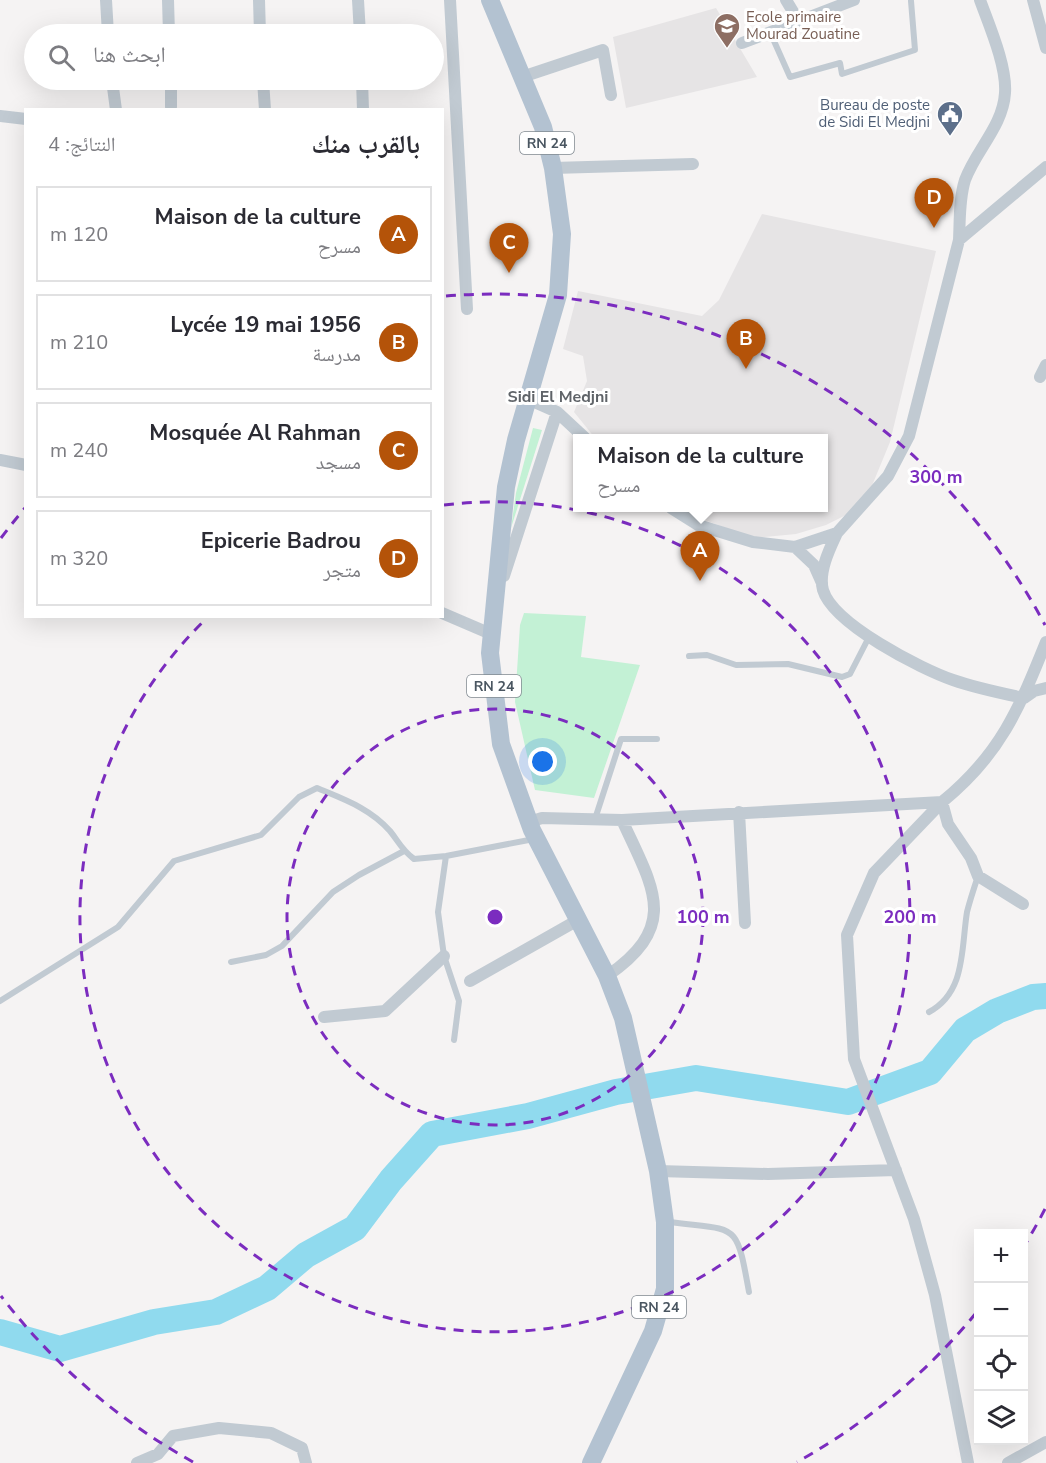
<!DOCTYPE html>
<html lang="ar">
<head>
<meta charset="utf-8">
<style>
	body { margin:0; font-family:"Nunito Sans","Noto Naskh Arabic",sans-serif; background:#f2f2f3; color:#2b2b33; direction:rtl }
	.controls { position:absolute; right:18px; bottom:18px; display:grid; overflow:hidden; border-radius:0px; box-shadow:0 6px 24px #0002 }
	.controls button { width:54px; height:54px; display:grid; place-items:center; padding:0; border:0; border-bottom:2px solid #e1e1e2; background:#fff; color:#2b2b33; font:30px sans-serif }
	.you { position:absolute; left:543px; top:762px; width:21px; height:21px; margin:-15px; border:4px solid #fff; border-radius:50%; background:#1a73e8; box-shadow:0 0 0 9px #1a73e833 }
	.badge { display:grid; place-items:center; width:39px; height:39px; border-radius:50%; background:#b45309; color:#fff; font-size:20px; font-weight:700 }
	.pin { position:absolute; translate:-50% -50px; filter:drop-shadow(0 2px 3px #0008) }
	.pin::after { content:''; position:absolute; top:32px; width:21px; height:18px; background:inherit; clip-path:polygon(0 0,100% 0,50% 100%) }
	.popup { position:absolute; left:573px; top:434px; width:255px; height:78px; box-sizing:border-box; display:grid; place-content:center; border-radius:0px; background:#fff; filter:drop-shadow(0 2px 4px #0005); font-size:20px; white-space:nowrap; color:#7c7c81 }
	.popup b { font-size:22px; color:#2b2b33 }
	.popup::after { content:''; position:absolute; left:50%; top:100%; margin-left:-12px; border:12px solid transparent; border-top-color:#fff }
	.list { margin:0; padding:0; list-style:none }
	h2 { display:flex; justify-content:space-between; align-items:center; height:78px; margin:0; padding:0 24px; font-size:26px }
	h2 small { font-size:20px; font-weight:400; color:#7c7c81 }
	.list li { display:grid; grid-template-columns:39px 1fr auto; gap:18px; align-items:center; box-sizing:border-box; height:96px; margin:0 12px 12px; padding:0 12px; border:2px solid #e1e1e2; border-radius:0px }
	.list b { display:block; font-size:22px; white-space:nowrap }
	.list p { margin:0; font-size:20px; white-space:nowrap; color:#7c7c81 }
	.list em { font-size:20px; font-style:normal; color:#7c7c81 }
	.icon { flex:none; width:33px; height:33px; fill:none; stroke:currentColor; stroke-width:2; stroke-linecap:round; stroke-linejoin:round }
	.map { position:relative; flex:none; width:1046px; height:1463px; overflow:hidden; direction:ltr }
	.search { position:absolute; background:#fff; box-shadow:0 6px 24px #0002; left:24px; top:24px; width:420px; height:66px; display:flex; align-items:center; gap:15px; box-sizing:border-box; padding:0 21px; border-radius:33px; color:#7c7c81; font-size:22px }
	.panel { position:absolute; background:#fff; box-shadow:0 6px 24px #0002; left:24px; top:108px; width:420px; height:510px; border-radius:0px; direction:rtl }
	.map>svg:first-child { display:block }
</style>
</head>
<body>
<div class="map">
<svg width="1046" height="1463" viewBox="0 0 1046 1463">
	<rect width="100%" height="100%" fill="#f5f3f3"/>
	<path fill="#e6e4e5" d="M716,8L757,77L626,108L613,37Z
		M762,214L936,251L890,442L871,488L850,513L826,525L796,534L754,538L685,513L676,508H823V438H595L574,412L587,381L583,356L563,349L578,291L702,316L719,300Z"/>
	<path fill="#c3f1d5" d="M533,428L542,430L511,528L516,493Z
		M524,613L586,616L581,657L640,665L594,798L535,790L515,702L520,625Z"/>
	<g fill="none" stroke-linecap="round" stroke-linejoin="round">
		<path stroke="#90daee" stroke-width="26" d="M0,1332L60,1349L154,1322L216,1312L267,1288L306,1255L355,1228L391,1180L432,1134L528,1116L616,1092L696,1078L848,1102L930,1072L965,1030L997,1011L1033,997L1046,996"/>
		<path stroke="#c1cad2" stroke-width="6" d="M770,32L790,77L840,63L842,74L915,50L911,1
			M689,656L707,655L736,665L788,664L842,677L850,674L869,637
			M595,819L621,739H657
			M446,856L438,912L444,956L459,1001L454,1040
			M231,962L266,955L282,946L333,892L359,875L404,851
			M0,1001L118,927L174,861L261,835L299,797L317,788C343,799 370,808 390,831C399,842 401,849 414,859L446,856L534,839
			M929,1012C966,992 961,949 967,912C970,900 974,888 978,876
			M669,1222C738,1231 736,1220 749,1292"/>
		<path stroke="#c1cad2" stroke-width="12" d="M106,0L108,34
			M168,0L169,34
			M259,0L260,34
			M358,0L360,34
			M450,0L467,309
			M786,0L798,20
			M1033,0L1046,48
			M742,43L854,0
			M522,77L603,50L611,95
			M112,80L116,110
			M171,80V107
			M263,80L265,110
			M362,80L363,110
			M0,116L26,119
			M553,168L693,164
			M959,240C960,220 959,199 965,180C976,150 1003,126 1005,93C1007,66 989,25 980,0
			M1040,377L1046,365
			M530,400L557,412L585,438
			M0,460L26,465
			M671,508L698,525L753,542L795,547L837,533L888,476L909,436L959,240L1046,167
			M837,533C830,548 818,572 823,590C833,624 921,669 953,680C976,688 1000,693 1024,698L1034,691L1046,688
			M795,547L814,565L822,583
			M504,576L557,412
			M442,613L491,634
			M739,812L745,923
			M529,822L542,818L622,820L942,802C1000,755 1019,709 1046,642
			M607,976C681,925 653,888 622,820
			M470,981L578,920
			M324,1017L385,1011L444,956
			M658,1171L768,1174L896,1170
			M137,1463L158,1454L173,1436L219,1428L271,1433L302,1448L306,1463
			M968,1463L935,1295L914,1219L854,1059L847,935L874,873L942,802L948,824L971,858L978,876L1023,904
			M1008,1463L1046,1442"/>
		<path stroke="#b3c2d1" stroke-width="18" d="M490,0L543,127L553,168L562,234L558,295L516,440L506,487L490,653L501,744L532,830L607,976L623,1018L658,1171L665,1222V1289L653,1331L591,1463"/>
	</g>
	<g fill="none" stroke="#7b2cbf" stroke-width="3" stroke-dasharray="10 8">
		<circle cx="495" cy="917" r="208"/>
		<path d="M444 505A415 415 0 1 1 207 618"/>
		<path d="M1045 1209A623 623 0 0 1 1026 1243M976 1313A623 623 0 0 1 797 1462M193 1462A623 623 0 0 1 1 1296M1 538A623 623 0 0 1 25 508M446 296A623 623 0 0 1 1045 625"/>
	</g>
	<defs>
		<g id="school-pin" transform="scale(1.35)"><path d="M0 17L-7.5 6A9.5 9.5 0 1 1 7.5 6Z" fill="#8d6e63" stroke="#fff"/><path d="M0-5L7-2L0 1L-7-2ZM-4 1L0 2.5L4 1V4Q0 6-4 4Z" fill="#fff"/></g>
		<g id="civic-pin" transform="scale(1.35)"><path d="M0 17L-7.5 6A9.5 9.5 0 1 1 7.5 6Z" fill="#5c6f8a" stroke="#fff"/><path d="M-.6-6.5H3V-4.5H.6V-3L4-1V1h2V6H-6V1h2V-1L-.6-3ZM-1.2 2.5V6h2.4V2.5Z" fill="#fff"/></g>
	</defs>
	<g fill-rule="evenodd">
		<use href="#school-pin" x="727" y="26"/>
		<use href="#civic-pin" x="950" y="114"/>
	</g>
	<g text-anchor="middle" stroke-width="6" stroke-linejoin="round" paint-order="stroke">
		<g fill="#fff" stroke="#808990" stroke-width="1.5">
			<rect x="520" y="132" width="54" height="22" rx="4.5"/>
			<rect x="467" y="675" width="54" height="22" rx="4.5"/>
			<rect x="632" y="1296" width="54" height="22" rx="4.5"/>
		</g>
		<g font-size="14" font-weight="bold" fill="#4a5661">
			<text x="547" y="148">RN 24</text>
			<text x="494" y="691">RN 24</text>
			<text x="659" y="1312">RN 24</text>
		</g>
		<g font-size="15" fill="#785e54" stroke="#fff" text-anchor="start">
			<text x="746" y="22">Ecole primaire<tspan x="746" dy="17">Mourad Zouatine</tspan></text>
		</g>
		<g font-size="15" fill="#4e5e75" stroke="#fff" text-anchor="end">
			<text x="930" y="110">Bureau de poste<tspan x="930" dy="17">de Sidi El Medjni</tspan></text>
		</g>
		<g font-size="16" font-weight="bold" fill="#5f6368" stroke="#fff">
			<text x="558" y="402">Sidi El Medjni</text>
		</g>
	</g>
	<circle cx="495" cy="917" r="9" fill="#7b2cbf" stroke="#fff" stroke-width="3"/>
	<g font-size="18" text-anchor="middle" font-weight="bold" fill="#7b2cbf" stroke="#fff" stroke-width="6" stroke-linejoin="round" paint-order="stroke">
		<text x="936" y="483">300 m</text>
		<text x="703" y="923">100 m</text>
		<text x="910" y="923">200 m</text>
	</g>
</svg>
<div class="controls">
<button>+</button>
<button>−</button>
<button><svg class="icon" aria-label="locate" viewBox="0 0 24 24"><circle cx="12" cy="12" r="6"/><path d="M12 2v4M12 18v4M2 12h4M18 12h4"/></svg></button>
<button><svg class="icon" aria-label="layers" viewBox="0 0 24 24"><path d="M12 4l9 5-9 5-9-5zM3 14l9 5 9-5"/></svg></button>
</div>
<div class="you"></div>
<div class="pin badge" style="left:700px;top:581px">A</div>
<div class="popup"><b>Maison de la culture</b>مسرح</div>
<div class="pin badge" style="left:746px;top:369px">B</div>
<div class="pin badge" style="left:509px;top:273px">C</div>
<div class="pin badge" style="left:934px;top:228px">D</div>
<div class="search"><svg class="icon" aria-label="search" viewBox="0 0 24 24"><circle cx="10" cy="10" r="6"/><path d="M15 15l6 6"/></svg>ابحث هنا</div>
<section class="panel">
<h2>بالقرب منك<small>النتائج: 4</small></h2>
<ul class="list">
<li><span class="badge">A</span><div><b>Maison de la culture</b><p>مسرح</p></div><em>120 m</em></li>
<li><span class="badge">B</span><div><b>Lycée 19 mai 1956</b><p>مدرسة</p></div><em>210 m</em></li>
<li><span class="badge">C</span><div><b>Mosquée Al Rahman</b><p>مسجد</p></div><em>240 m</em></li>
<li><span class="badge">D</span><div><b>Epicerie Badrou</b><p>متجر</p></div><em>320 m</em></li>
</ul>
</section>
</div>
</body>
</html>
